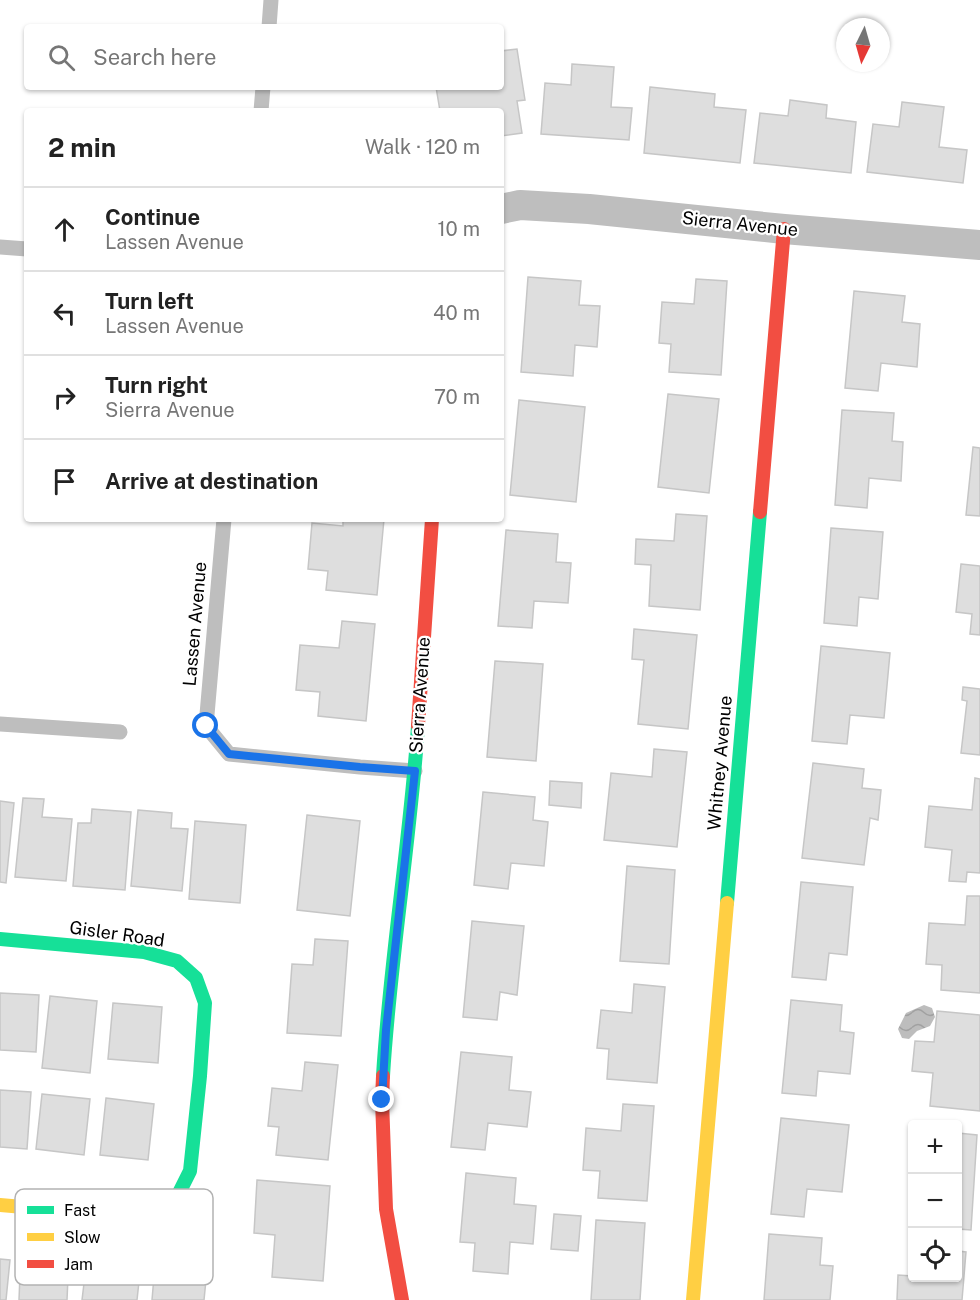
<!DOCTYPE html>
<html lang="en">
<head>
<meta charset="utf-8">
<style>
	body { margin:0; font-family:"Public Sans",sans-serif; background:#f6f6f6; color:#222 }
	.controls { position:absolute; right:18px; bottom:18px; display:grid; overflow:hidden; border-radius:6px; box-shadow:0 2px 4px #0004 }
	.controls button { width:54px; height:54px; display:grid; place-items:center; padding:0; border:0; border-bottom:2px solid #e0e0e0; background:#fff; color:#222; font:30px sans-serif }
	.compass { position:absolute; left:836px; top:18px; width:54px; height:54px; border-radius:50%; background:#fff; box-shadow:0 2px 4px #0004; rotate:185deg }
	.stop { position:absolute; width:18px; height:18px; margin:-14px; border:4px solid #1a73e8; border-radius:50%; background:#fff }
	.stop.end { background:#1a73e8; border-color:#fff; box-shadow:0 2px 6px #0008 }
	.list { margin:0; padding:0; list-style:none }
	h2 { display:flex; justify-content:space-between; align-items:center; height:78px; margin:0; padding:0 24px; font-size:26px }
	h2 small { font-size:20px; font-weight:400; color:#767676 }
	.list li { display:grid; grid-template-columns:39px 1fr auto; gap:18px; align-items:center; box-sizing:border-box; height:84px; padding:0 24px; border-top:2px solid #e0e0e0 }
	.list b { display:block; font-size:22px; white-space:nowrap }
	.list p { margin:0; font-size:20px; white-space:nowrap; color:#767676 }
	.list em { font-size:20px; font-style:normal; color:#767676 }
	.icon { flex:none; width:33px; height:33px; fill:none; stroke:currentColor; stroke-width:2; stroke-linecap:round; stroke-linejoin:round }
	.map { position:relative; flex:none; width:980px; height:1300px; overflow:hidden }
	.search { position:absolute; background:#fff; box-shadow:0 2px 4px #0004; left:24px; top:24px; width:480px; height:66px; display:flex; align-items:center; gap:15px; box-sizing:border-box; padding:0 21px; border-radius:6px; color:#767676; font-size:22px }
	.panel { position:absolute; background:#fff; box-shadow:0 2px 4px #0004; left:24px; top:108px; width:480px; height:414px; border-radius:6px }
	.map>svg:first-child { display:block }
</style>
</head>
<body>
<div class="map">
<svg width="980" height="1300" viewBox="0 0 980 1300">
	<defs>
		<pattern id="water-waves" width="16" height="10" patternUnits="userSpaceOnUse" patternTransform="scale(1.5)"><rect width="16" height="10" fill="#bdbdbd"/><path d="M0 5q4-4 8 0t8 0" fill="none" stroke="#a1a1a1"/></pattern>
	</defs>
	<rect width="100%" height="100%" fill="#fff"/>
	<path fill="url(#water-waves)" d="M924,1005L932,1008L935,1017L930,1026L917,1031L909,1039L902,1038L898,1029L906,1013Z"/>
	<path fill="#dedede" stroke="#c6c6c6" stroke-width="1.5" d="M517,49L525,100L517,101L522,133L501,136V111H440L436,87H501V51Z
		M572,64L614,67L611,107L632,108L629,140L541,134L545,83L571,85Z
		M650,87L715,94L714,107L746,110L740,163L644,153Z
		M790,100L827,105L826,118L856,122L851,173L754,163L760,113L788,116Z
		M902,102L944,107L939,147L967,150L963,183L867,172L873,124L899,127Z
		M528,277L581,281L579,305L600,306L597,347L575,345L573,376L521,372Z
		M696,279L727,281L721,375L669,372L671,344L659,343L662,302L694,304Z
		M854,291L905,296L902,322L920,324L917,367L881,363L878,391L845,388Z
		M668,394L719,399L709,493L658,487Z
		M519,400L585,407L576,502L510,495Z
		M842,410L894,413L892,441L903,442L901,481L869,478L867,508L835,505Z
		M973,447L980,448V516L966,515Z
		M676,514L707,516L700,610L649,606L651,565L635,564L636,539L674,541Z
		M343,519H384L377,595L326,590L328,571L308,569L312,523L343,526Z
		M831,528L883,532L878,599L859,597L857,626L824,623Z
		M506,530L558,534L556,562L571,563L568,603L534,601L532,628L498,626Z
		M961,564L980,566V635L970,634L972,614L956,612Z
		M342,621L375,624L366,721L318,716L320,692L296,690L300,645L339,648Z
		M634,629L697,635L688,729L638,724L644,660L632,659Z
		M821,646L890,653L884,718L850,715L847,744L812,741Z
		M495,661L543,664L536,761L487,757Z
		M963,687L980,689V755L961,753L967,701L962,700Z
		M654,749L687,752L677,847L604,840L611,773L652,777Z
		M813,763L864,769L862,788L881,790L878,820L870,818L864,865L802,858Z
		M975,778L980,779V873L967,872L966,882L949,881L952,850L925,847L929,806L972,810Z
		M550,781L582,783L581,808L549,805Z
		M483,792L535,797L533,820L548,822L544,866L511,863L508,889L474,885Z
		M23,798L44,799L42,817L72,819L66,881L15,877Z
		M0,801L14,803L6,883L0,882Z
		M92,809L131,812L125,890L73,886L78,823H91Z
		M138,810L172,813L171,828L188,829L182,891L131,886Z
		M307,815L360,821L350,916L297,910Z
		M195,821L246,825L240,903L189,899Z
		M627,866L675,870L669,964L620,961Z
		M801,882L853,887L847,955L829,953L826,980L792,977Z
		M967,896H980V993L941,990L942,965L926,964L929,923L965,925Z
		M472,921L524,926L517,995L500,992L497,1020L463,1017Z
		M315,939L348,941L341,1036L287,1033L292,964L313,965Z
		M634,984L665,987L657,1083L607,1079L609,1049L597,1048L601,1010L632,1013Z
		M0,993L39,995L36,1052L0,1050Z
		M50,996L97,1001L90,1073L42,1068Z
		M791,1000L842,1005L840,1031L854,1033L850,1074L818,1071L816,1096L782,1093Z
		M113,1003L162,1007L158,1063L108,1059Z
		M937,1011L980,1015V1111L930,1106L933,1073L912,1071L915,1041L934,1042Z
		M461,1052L512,1057L509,1090L531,1092L527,1127L488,1123L485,1150L451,1147Z
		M305,1062L338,1065L328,1160L276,1155L279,1127L268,1126L272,1088L302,1091Z
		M0,1090L31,1092L27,1149L0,1147Z
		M42,1094L90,1099L84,1155L36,1149Z
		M106,1098L154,1104L148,1160L100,1155Z
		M623,1104L654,1106L647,1201L598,1198L600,1171L583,1170L586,1128L621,1131Z
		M781,1118L849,1125L842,1192L807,1189L804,1217L771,1214Z
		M958,1133L977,1135L971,1230L958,1229Z
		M466,1173L516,1178L514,1204L536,1206L533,1244L510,1242L508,1274L473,1271L475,1243L460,1242Z
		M257,1180L330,1186L323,1281L272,1277L275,1235L254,1233Z
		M554,1214L581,1216L578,1251L551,1249Z
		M596,1220L645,1223L640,1300H591Z
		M769,1234L822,1238L820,1265L833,1266L830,1300H764Z
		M958,1251L966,1252L962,1300H897L898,1275L912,1276V1278H958Z
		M0,1259L10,1260L6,1300H0Z
		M155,1265L207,1270L204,1300H152Z
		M86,1267L140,1272L137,1300H82Z
		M20,1274L68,1277L67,1300H19Z"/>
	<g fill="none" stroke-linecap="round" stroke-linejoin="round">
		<path stroke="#bebebe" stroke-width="15" d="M269,27L271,0
			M261,111L263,87
			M0,247L27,249
			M224,519L206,726L229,754L360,767L415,771
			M0,724L120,732"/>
		<path stroke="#bebebe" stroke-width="30" d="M501,209L520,205L589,209L784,229L980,245"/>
		<path stroke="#16e098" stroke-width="14" d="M727,903L760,512
			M0,939L144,952L177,961L196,978L205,1003L200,1076L190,1171L178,1195L157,1210L154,1211
			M383,1076C390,959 410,843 418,726"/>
		<path stroke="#ffcf43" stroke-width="14" d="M0,1205L126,1216L154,1211
			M693,1300L727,903"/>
		<path stroke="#f24e42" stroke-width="14" d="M760,512L784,229
			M418,726L432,519
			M383,1076L382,1100L386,1209L402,1300"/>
	</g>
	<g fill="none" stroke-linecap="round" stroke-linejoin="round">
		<path stroke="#1a73e8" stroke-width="8" d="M206,726L229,754L360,767L415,771L386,1030L382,1100"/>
	</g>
	<g text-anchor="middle" stroke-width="4.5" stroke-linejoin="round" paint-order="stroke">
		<g font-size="18" fill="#000" stroke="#fff">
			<text transform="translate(740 224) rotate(6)" y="6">Sierra Avenue</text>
			<text transform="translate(195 624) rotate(-85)" y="6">Lassen Avenue</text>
			<text transform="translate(420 695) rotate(-86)" y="6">Sierra Avenue</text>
			<text transform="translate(720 763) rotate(-85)" y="6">Whitney Avenue</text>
			<text transform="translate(117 934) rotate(8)" y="6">Gisler Road</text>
		</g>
	</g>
	<rect x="15" y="1189" width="198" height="96" rx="9" fill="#fff" stroke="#b2b2b2" stroke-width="1.5"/>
	<rect x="27" y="1206" width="27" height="8" fill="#16e098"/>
	<rect x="27" y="1233" width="27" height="8" fill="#ffcf43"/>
	<rect x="27" y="1260" width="27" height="8" fill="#f24e42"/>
	<g font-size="16" fill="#000">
		<text x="64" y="1216">Fast</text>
		<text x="64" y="1243">Slow</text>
		<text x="64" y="1270">Jam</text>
	</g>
</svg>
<div class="controls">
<button>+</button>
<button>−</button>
<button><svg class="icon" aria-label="locate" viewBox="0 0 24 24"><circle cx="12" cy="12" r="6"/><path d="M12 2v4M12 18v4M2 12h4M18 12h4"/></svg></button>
</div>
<svg class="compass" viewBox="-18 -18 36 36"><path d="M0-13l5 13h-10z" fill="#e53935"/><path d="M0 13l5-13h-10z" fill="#767676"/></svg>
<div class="stop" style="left:206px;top:726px"></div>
<div class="stop end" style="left:382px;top:1100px"></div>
<div class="search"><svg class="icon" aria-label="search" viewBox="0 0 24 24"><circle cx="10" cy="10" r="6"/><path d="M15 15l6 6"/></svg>Search here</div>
<section class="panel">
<h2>2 min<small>Walk · 120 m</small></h2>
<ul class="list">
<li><svg class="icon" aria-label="ahead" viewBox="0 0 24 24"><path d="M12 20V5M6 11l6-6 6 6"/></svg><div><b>Continue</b><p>Lassen Avenue</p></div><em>10 m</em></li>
<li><svg class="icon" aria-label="left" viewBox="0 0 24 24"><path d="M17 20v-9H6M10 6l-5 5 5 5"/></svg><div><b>Turn left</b><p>Lassen Avenue</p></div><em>40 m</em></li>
<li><svg class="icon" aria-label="right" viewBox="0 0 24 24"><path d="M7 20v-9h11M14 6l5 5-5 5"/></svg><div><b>Turn right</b><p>Sierra Avenue</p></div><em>70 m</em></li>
<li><svg class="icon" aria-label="arrive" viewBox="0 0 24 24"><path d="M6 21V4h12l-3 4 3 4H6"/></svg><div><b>Arrive at destination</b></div></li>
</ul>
</section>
</div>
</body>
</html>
